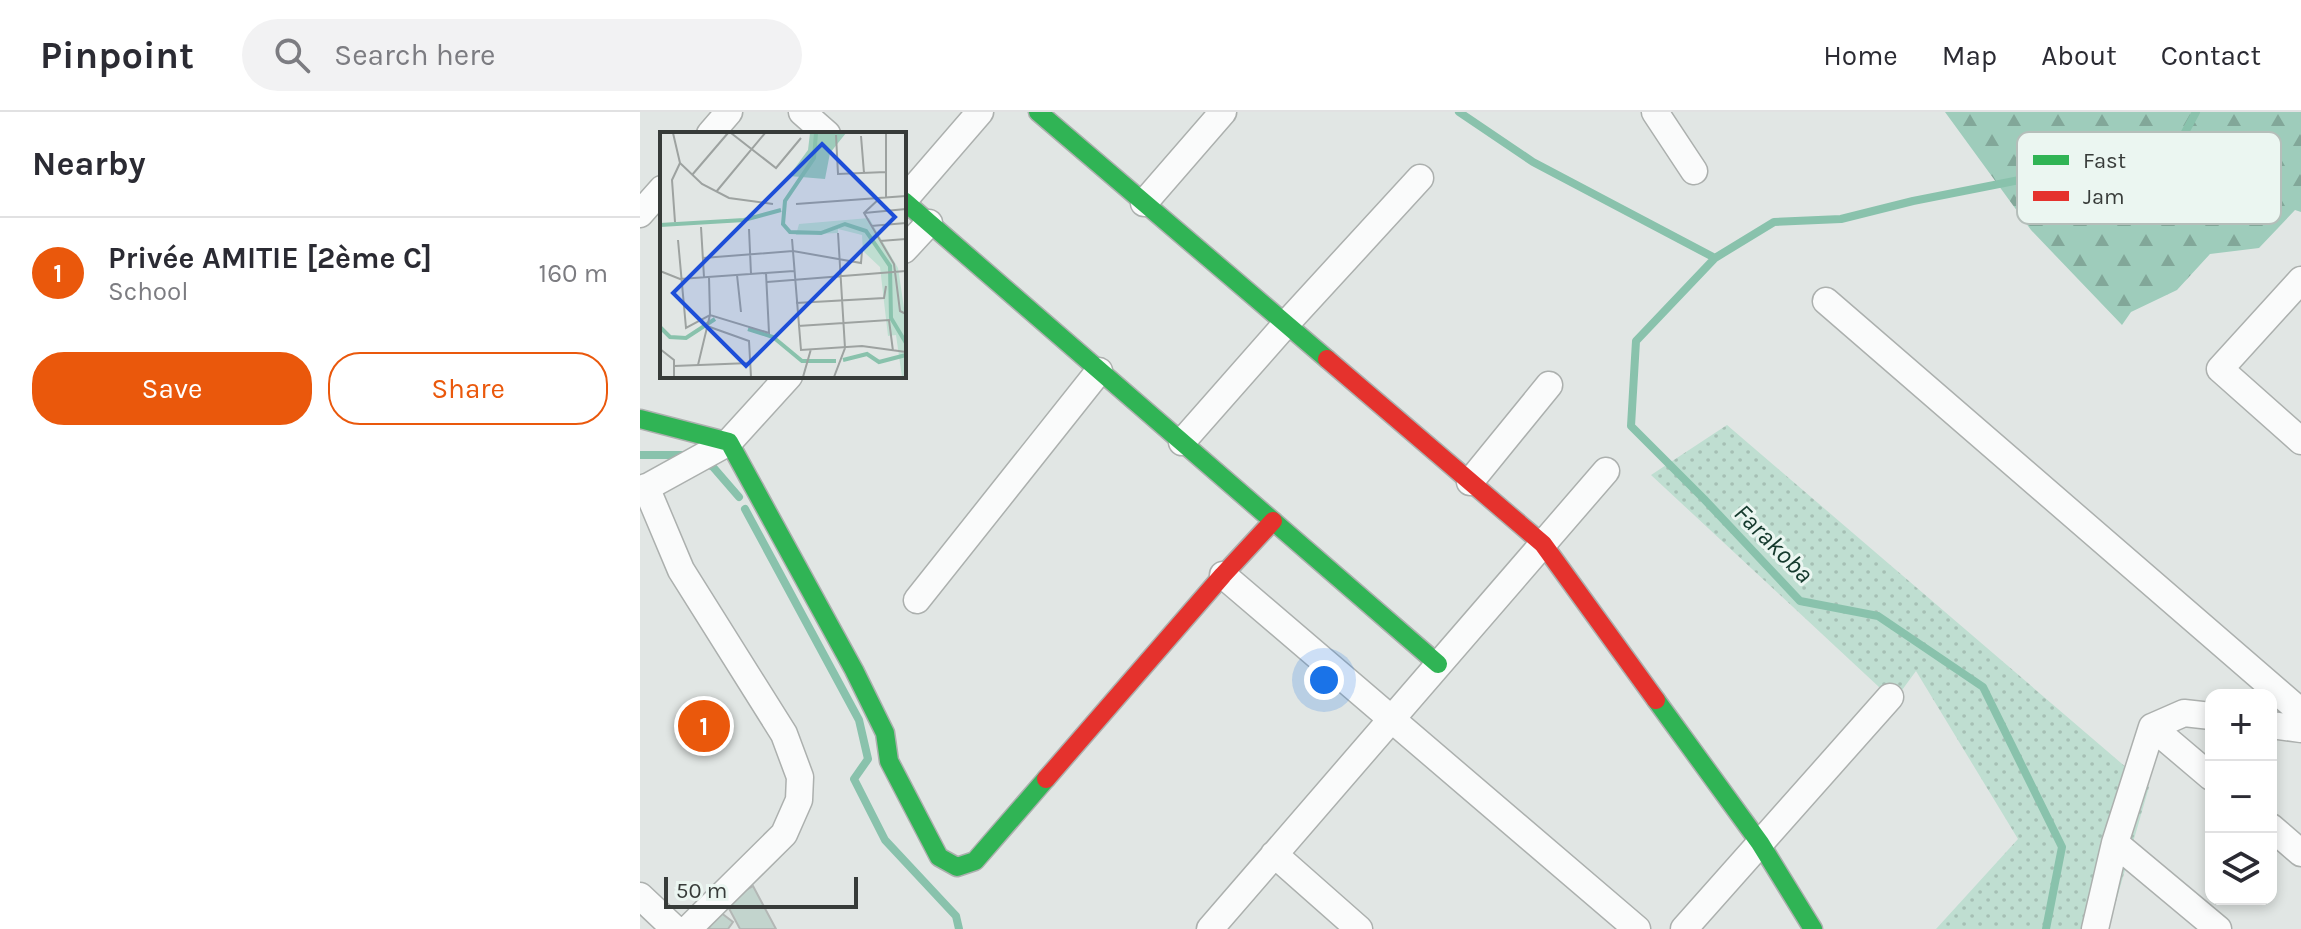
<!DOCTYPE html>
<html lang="en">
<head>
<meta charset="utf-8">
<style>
	body { margin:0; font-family:Karla,sans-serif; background:#f2f2f3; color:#2b2b33 }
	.controls { position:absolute; right:24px; bottom:24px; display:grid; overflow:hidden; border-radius:16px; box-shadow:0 4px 12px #0003 }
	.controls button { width:72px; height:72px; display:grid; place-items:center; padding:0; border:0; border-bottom:2px solid #e1e1e2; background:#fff; color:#2b2b33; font:40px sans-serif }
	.scale { position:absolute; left:24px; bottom:20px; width:194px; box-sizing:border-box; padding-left:8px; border:4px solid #373b39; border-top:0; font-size:22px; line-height:28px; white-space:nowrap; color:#373b39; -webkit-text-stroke:6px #ebf6f1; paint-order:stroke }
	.you { position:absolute; left:684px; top:568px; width:28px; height:28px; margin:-20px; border:6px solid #fff; border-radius:50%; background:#1a73e8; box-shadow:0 0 0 12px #1a73e833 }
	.badge { display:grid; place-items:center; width:52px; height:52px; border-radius:50%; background:#ea580c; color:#fff; font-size:26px; font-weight:700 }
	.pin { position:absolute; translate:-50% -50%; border:4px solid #fff; box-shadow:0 2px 8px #0006 }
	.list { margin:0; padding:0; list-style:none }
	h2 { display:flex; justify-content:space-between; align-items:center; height:104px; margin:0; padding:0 32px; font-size:34px }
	h2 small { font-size:26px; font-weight:400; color:#7c7c81 }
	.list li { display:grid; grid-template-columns:52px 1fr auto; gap:24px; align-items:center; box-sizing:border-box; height:112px; padding:0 32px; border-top:2px solid #e1e1e2 }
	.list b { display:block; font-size:30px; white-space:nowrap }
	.list p { margin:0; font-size:26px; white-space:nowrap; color:#7c7c81 }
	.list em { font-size:26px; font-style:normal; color:#7c7c81 }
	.actions { display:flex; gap:16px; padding:24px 32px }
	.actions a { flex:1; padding:18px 0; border:2px solid #ea580c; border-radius:32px; text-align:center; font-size:28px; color:#ea580c }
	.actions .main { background:#ea580c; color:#fff }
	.icon { flex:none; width:44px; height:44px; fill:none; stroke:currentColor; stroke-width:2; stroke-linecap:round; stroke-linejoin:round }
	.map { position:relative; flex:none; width:1661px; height:817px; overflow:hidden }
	header { display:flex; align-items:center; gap:48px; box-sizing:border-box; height:112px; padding:0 40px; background:#fff; border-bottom:2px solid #e1e1e2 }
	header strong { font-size:38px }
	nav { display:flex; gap:44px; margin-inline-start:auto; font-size:28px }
	.search { width:560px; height:72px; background:#f2f2f3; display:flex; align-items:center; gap:20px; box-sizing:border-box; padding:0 28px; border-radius:44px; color:#7c7c81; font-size:30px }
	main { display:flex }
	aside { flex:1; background:#fff }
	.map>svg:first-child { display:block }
</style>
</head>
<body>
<header>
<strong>Pinpoint</strong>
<div class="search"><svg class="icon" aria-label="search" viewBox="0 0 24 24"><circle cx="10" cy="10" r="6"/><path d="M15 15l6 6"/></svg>Search here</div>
<nav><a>Home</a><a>Map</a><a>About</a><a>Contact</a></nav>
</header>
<main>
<aside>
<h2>Nearby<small></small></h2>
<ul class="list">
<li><span class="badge">1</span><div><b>Privée AMITIE [2ème C]</b><p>School</p></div><em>160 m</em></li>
</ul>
<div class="actions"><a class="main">Save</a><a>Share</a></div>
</aside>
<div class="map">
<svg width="1661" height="817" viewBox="0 0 1661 817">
	<defs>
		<pattern id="grass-dots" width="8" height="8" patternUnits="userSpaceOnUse" patternTransform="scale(2)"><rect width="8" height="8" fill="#bfded1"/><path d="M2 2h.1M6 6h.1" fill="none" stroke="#a5bfb4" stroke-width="1.8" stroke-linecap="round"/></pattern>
		<pattern id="forest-firs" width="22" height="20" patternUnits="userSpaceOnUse" patternTransform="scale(2)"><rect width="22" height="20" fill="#9eccbb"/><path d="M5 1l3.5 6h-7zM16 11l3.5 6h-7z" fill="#82a799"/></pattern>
	</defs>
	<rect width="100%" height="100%" fill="#e1e6e4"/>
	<path fill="url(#grass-dots)" d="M1087,313L1509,675L1468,817H1296L1378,727L1276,559L1254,589L1011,363Z"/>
	<path fill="url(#forest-firs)" d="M1305,0H1661V100L1655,98L1619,136L1570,142L1537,178L1491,200L1482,213L1391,118Z"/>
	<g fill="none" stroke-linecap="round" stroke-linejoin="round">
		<path stroke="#89c2ac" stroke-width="8" d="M819,0L893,50L1075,146
			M0,343H47
			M63,350L73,355L99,385
			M105,397L219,608L228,647L214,667L245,728L316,804L319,817
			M1406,817L1422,735L1343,575L1238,504L1160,489L1064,387L991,314L996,229L1075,146L1134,110L1201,107L1273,89L1536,37L1556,0"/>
	</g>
	<path fill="#c2d4cd" stroke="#b3b7b5" stroke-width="2" d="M113,774L136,817H100L85,789Z
		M80,800L93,810L88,817H68Z"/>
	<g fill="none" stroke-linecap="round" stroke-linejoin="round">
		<g stroke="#acb0ae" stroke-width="29">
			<path id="street" d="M162,0L187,22
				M1015,0L1054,59
				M70,22L89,0
				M264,88L340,0
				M504,91L583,0
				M0,102L22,77
				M264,138L289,111
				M1661,168L1580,257L1661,329
				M1186,189L1661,600
				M542,330L646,212L780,66
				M830,370L909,273
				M6,375L41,458L144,622L160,665L159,688L144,722L48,817
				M0,379L89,330L149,264
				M583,463L997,817
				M277,488L459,259
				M1631,613L1661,617
				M1512,615L1571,665
				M1631,715L1661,741
				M1475,731L1578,817
				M634,742L719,817
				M0,784L35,817
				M570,817L966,359
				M1044,817L1250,585
				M1455,817L1475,731L1512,615L1544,601L1571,604"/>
		</g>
		<g stroke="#acb0ae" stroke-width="21">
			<path id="fast" d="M398,0L687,247
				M264,89L798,552
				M0,307L89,330L214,558L245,621L249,649L299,745L317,755L335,749L406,667
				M1016,588L1120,731L1173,817"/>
		</g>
		<g stroke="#acb0ae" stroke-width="21">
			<path id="jam" d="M687,247L903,432L1016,588
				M406,667L583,463L633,409"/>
		</g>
		<use href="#street" stroke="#fafbfb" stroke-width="26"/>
		<use href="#fast" stroke="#30b455" stroke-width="18"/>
		<use href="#jam" stroke="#e5322d" stroke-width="18"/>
	</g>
	<g text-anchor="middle" stroke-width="6" stroke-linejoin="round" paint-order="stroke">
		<g font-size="26" font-style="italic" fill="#153a2d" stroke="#ebf6f1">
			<text transform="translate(1134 431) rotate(45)" y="9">Farakoba</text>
		</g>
	</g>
	<g transform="translate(20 20)">
		<rect width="246" height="246" fill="#e1e6e4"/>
		<path d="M209,86L238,136L246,189V245H242L236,203L228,204L220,135L203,119L202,103L178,97V101L136,103L139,92Z" fill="#bfded1"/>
		<path d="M150,1H186L170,21L165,47L129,44L148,18Z" fill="#9eccbb"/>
		<path fill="none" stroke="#89c2ac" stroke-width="4" d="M156,1L154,26L125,69L123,92L130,100L161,101L185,92L206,99L230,134L231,186L246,211M0,93L84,88L121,78M0,195L10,205L26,206L55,187M88,197L113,205L142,229H176M183,228L207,222L219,230L246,223"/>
		<path fill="none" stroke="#9da2a0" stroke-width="2" d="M13,1L20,31L42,52L69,66L113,72M71,1L116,36L141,6M176,3L178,42L226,40M201,4L204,41M32,43L68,1M56,60L105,1M226,65V1M220,66L204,81L234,132L240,179L246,182M136,72L246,64M204,81L246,77M15,90L12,48L20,31M211,94L246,91M41,95L44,145M89,97L91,142M132,107L141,218L202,214L246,220M18,108L26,196L50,183L109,201L106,141M220,109L246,107M43,126L133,119L201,131L202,119M0,139L20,147L134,139M77,143L81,180M107,150L246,139M136,171L224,166L226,154M47,194L89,209L91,245M138,194L229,188L233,219M0,217L14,228V245M38,233L50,183L49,145M14,234L90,231M143,245L151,217M174,245L185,216L178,101"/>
		<path fill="#1d4ed8" fill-opacity="0.15" stroke="#1d4ed8" stroke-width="4" d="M162,12L235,85L86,234L13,161Z"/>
		<rect width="246" height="246" fill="none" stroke="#373b39" stroke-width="4"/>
	</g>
	<rect x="1377" y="20" width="264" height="92" rx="12" fill="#ebf6f1" stroke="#b5beba" stroke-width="2"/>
	<rect x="1393" y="43" width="36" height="10" fill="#30b455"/>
	<rect x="1393" y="79" width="36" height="10" fill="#e5322d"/>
	<g font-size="22" fill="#373b39">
		<text x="1443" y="56">Fast</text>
		<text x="1443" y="92">Jam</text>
	</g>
</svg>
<div class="controls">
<button>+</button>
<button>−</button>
<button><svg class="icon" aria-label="layers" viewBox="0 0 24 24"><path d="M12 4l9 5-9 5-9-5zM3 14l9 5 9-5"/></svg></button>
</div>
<div class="scale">50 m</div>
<div class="you"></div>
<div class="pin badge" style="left:64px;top:614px">1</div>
</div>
</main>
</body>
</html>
